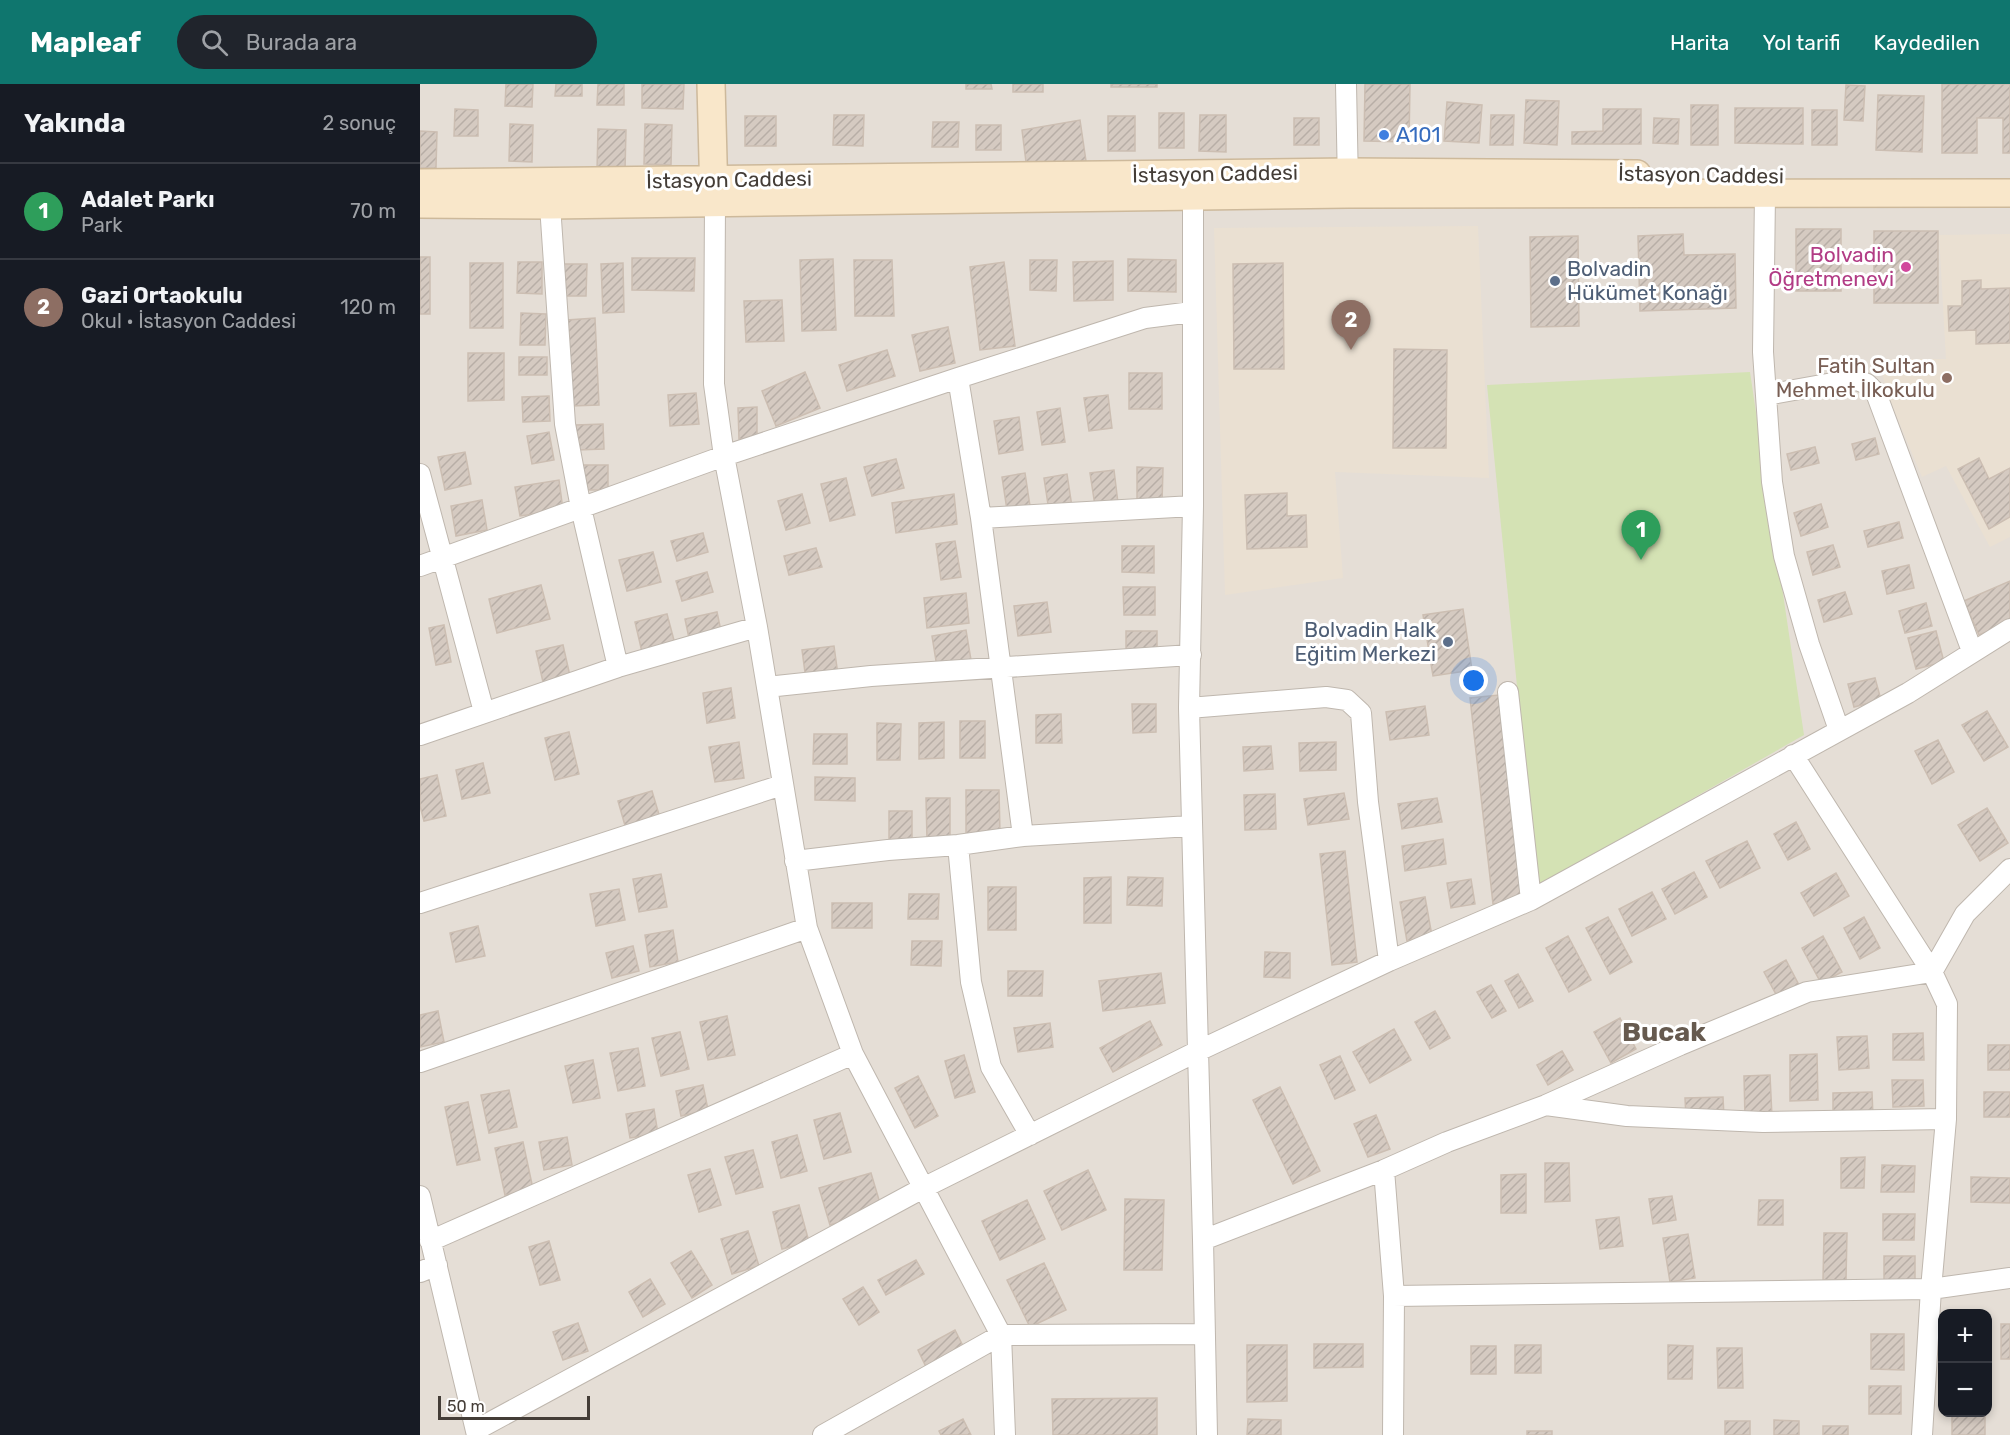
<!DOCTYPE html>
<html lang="tr">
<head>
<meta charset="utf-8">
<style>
	body { margin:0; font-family:Rubik,sans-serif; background:#20242c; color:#f1f3f6 }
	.controls { position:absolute; right:18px; bottom:18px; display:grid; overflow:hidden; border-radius:12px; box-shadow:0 3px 9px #0003 }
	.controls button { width:54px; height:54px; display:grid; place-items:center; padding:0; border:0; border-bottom:2px solid #363941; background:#171b24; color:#f1f3f6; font:30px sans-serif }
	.scale { position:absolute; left:18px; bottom:15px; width:152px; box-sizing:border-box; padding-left:6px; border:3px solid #443d37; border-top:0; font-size:16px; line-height:21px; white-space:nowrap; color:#443d37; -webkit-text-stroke:4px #fff; paint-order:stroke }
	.you { position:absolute; left:1054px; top:597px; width:21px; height:21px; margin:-15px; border:4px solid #fff; border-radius:50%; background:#1a73e8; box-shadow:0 0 0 9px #1a73e833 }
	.badge { display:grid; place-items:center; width:39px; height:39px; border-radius:50%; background:#0f766e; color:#fff; font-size:20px; font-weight:700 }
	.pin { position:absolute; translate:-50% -50px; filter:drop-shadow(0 2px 3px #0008) }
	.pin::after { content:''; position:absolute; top:32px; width:21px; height:18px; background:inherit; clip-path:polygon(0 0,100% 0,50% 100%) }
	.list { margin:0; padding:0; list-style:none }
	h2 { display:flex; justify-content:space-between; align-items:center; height:78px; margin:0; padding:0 24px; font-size:26px }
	h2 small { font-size:20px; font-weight:400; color:#9ea1a6 }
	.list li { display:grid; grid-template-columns:39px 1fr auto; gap:18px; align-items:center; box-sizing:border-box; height:96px; padding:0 24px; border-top:2px solid #363941 }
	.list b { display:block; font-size:22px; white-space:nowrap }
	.list p { margin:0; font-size:20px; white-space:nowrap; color:#9ea1a6 }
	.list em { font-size:20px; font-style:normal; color:#9ea1a6 }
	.icon { flex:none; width:33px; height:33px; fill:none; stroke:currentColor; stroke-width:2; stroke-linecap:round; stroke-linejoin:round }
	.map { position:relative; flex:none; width:1590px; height:1351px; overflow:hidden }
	header { display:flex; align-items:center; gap:36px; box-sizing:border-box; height:84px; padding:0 30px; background:#0f766e; color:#fff }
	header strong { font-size:28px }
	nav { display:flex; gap:33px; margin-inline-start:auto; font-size:21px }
	.search { width:420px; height:54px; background:#20242c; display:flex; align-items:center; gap:15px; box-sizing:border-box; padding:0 21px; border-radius:33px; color:#9ea1a6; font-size:22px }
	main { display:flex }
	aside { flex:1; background:#171b24 }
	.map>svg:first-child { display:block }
</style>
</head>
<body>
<header>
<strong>Mapleaf</strong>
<div class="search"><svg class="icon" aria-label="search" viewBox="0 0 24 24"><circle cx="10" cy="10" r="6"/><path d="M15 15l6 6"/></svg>Burada ara</div>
<nav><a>Harita</a><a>Yol tarifi</a><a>Kaydedilen</a></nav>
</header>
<main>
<aside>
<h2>Yakında<small>2 sonuç</small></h2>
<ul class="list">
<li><span class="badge" style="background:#2e9e5b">1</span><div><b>Adalet Parkı</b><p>Park</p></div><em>70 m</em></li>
<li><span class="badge" style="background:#8d6e63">2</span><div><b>Gazi Ortaokulu</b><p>Okul · İstasyon Caddesi</p></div><em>120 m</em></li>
</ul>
</aside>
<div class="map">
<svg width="1590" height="1351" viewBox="0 0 1590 1351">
	<defs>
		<pattern id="building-hatch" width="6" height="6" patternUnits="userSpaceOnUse" patternTransform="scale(1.5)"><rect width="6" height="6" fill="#d5cac1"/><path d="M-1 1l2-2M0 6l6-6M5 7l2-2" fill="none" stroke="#b8aea6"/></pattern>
	</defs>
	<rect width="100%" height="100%" fill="#f2ede7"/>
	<path fill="#e5ded6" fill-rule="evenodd" d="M0,0H1590V1351H0ZM1522,1230H1568V1328H1522Z"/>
	<path fill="#eae0d2" d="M1058,142L1069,394L915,388L923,494L805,511L794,144Z
		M1590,150V453L1570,463L1526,382L1502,393L1469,314L1458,275H1526L1519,151Z"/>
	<path fill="#d4e2b4" d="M1330,288L1384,651L1117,803L1067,301Z"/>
	<path fill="url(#building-hatch)" stroke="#ccbeb2" stroke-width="1.5" d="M86,0H113L112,23L85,22Z
		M136,0H162V12H135Z
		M178,0H204V21H177Z
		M222,0H264L263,25L222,24Z
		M546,0H571L572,5H546Z
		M593,0H623V8H593Z
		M691,0H737V3H691Z
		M945,0H990L989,58L944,57Z
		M1522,0H1590V69H1583V34H1557V69H1522Z
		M1426,1L1445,2L1443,37L1424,36Z
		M1458,11L1504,12L1502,68L1456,66Z
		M1106,16L1139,17L1137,61L1104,59Z
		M1027,18L1062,21L1059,59L1024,57Z
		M1271,21H1298V61H1271Z
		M1315,24H1383V60L1315,59Z
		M35,25L58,26V52H34Z
		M1183,25H1221V60H1152V48L1183,47Z
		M1392,26H1417V61H1392Z
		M739,29H764V64H739Z
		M414,31H444L443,62L413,61Z
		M780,31H806V68L779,67Z
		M1071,31H1094L1093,61H1070Z
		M325,32H356V62H325Z
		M688,32H715V67H688Z
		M874,34H899V61H874Z
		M1234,34L1259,35L1258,60L1233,59Z
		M660,36L666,77L607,86L602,46Z
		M513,38H539L538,63H512Z
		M90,40L113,41L112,78L89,77Z
		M225,40L252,41L251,81L224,80Z
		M556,41H581V66H556Z
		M178,45L206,46L205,87L177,86Z
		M0,47L17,48L16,84H0Z
		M1376,145H1421V207H1376Z
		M1454,147H1518V219H1454Z
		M1263,150L1264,171L1315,170L1316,224L1220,227L1218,152Z
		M1158,152L1159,242L1111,243L1110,153Z
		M0,173H10V230H0Z
		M212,174H275L274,207L212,206Z
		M413,175L416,246L382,247L380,176Z
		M708,175L756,176V208L708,207Z
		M434,176H472L474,232H435Z
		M610,176H637L636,207L610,206Z
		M693,177V216L654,217L653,178Z
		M98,178H122V210L97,209Z
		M584,178L595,262L560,266L550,183Z
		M50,179H83V244H50Z
		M203,179L204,228L183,229L181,180Z
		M863,179L864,285H814L813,180Z
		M142,180H167L166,212H142Z
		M1561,196V205L1590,204V259L1556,260V246L1529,247L1528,222H1542V197Z
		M362,216L364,257L326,258L324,217Z
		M101,229L126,230L125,261H100Z
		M175,234L179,321L151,322L147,236Z
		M528,243L535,279L500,287L492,251Z
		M974,265L1027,266L1026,364H973Z
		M467,266L475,292L427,307L419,281Z
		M48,269H84V316L48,317Z
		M99,273H127V291H99Z
		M385,288L400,324L356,342L342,307Z
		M709,289H742V325H709Z
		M276,309L279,340L250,342L248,311Z
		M688,311L692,344L669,347L664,314Z
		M129,312L130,337L103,338L102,313Z
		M337,323V355H319L318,324Z
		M640,324L645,358L622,361L617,328Z
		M599,333L603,366L579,370L574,337Z
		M183,340L184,365L157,366L156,341Z
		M129,348L134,376L112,380L107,352Z
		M1455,354L1459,370L1436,376L1432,360Z
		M1395,363L1399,379L1371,386L1367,370Z
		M45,368L51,400L25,406L18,373Z
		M1559,374L1569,395L1590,384V433L1569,445L1538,385Z
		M476,375L484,404L452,412L444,383Z
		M161,381H188V406H161Z
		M717,383L743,384L742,419L717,418Z
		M694,386L698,419L675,422L670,389Z
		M605,389L610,422L587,426L582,393Z
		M647,390L652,423L629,427L624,394Z
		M426,394L435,431L410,437L401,400Z
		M139,396L143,426L100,432L95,403Z
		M867,409V432L886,431L887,463L827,465L825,411Z
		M382,410L390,439L366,446L358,417Z
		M534,410L537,440L476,449L472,419Z
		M62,416L67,446L36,452L31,422Z
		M1401,420L1408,443L1381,452L1374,429Z
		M1479,438L1483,454L1448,463L1444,447Z
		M283,449L288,468L257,477L251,457Z
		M535,457L541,493L521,496L516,460Z
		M1413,461L1420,483L1393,491L1387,468Z
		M702,462H734V489L702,488Z
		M396,464L402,483L369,491L364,472Z
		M233,468L241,498L207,507L199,476Z
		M1489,481L1494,504L1467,510L1462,487Z
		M287,488L293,508L262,517L256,497Z
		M1590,497V538L1559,551L1544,517Z
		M121,501L130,535L77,549L69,515Z
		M703,503H735V531H704Z
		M1425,508L1432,530L1404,538L1398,516Z
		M546,509L549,539L507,544L504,514Z
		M627,518L631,548L598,552L594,522Z
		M1506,519L1512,542L1485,549L1479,527Z
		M1043,525L1052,586L1013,592L1003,531Z
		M297,528L301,547L269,554L265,535Z
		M247,530L255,560L222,568L215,538Z
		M24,541L31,578L16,581L9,544Z
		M546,546L551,576L517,583L512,552Z
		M706,547H737V574H706Z
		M1516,547L1524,578L1496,585L1488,554Z
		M143,561L150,592L123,598L116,567Z
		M414,562L418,591L386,596L382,566Z
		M1455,594L1461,616L1434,623L1428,600Z
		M311,604L315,634L287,639L283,609Z
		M1079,611L1102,817L1073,820L1050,614Z
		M712,620H736V648L713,649Z
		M1005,622L1009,651L970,656L966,628Z
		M1567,627L1588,663L1564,677L1542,641Z
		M641,630L642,659H616V631Z
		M540,637H565V674H540Z
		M524,638V674L499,675V639Z
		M457,639L481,640L480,676H457Z
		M149,648L159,690L135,696L125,654Z
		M394,650H427V680H393Z
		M1518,656L1534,688L1512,700L1495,667Z
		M319,658L324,694L295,698L289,663Z
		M916,658V686L880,687L879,659Z
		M851,662L853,685L824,687L823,663Z
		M63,679L70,709L42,715L36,686Z
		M17,691L26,732L4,737L0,722V695Z
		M395,693L435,694V717L395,716Z
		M546,706H579L580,750H546Z
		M232,707L240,734L206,745L198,717Z
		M924,709L929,735L888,741L884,715Z
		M855,710L856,745L825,746L824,711Z
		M506,714H530V755L507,756Z
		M1017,714L1022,738L982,745L978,720Z
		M1567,724L1588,759L1560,777L1538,741Z
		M469,727H492V757H469Z
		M1376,738L1390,765L1368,776L1354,750Z
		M1023,755L1026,780L985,787L982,762Z
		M1327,757L1340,784L1300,804L1286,777Z
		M925,767L937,878L912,881L900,770Z
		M1274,788L1287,813L1255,830L1242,805Z
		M1416,789L1429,812L1394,832L1381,809Z
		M241,790L247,823L219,828L213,795Z
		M691,793V839H664V794Z
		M708,793L743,794L742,822L707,821Z
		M1051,795L1055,820L1031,824L1027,799Z
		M568,803H596V846H568Z
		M199,805L205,836L176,842L170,810Z
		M1232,808L1246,835L1212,852L1199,825Z
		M489,810H519L518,835H488Z
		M1005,813L1012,852L987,857L980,818Z
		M412,819H452V844H412Z
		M1188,833L1212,878L1190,890L1166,844Z
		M1444,833L1460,864L1440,875L1424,844Z
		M58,842L65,872L36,878L30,849Z
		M253,846L258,878L230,883L225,851Z
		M1148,852L1171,896L1149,908L1126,864Z
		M1403,852L1422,888L1401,899L1382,864Z
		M492,857H522L521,882L491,881Z
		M213,862L219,887L192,894L186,869Z
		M845,868L870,869V894L844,893Z
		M1366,876L1380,903L1358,914L1344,888Z
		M588,887H623L622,912H588Z
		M741,889L745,919L683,927L679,897Z
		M1098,890L1113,917L1099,924L1085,897Z
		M1071,901L1086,927L1072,934L1057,908Z
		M18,927L24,958L0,963V931Z
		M1015,927L1030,954L1010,965L995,938Z
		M307,932L315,971L288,976L280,938Z
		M1200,934L1216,965L1191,979L1174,948Z
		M730,937L742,961L693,988L680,964Z
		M630,939L633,963L598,968L594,944Z
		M974,945L991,976L950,999L933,968Z
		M260,948L269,985L241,992L232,954Z
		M1503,949L1504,976H1473V950Z
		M1447,952L1449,984L1419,986L1417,953Z
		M1568,961H1590V986H1568Z
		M218,964L225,1002L198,1007L190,969Z
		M1142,967L1153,986L1128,1001L1117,981Z
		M1397,970L1398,1016L1370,1017V971Z
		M544,971L555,1008L535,1014L525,977Z
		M920,972L935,1006L915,1015L900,981Z
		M173,976L180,1014L153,1019L145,982Z
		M1350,991L1352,1033L1325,1034L1324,992Z
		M498,992L518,1032L495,1044L475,1004Z
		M1472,996H1503L1504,1022L1473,1023Z
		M283,1001L288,1026L261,1032L256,1007Z
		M860,1003L900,1087L873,1100L833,1016Z
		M89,1006L97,1043L69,1049L61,1011Z
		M1452,1008L1453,1033L1413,1034V1009Z
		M1564,1008H1590V1033H1564Z
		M1303,1013L1304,1033L1266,1034L1265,1014Z
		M48,1018L60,1076L37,1081L25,1023Z
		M234,1025L238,1050L210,1054L206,1030Z
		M420,1029L431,1068L404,1075L394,1036Z
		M956,1031L970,1065L948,1073L934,1040Z
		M377,1051L387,1087L361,1094L352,1058Z
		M147,1053L152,1081L124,1086L119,1058Z
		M103,1058L113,1105L85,1111L75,1064Z
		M333,1066L343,1103L316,1110L305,1073Z
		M1445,1073L1444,1104H1421V1074Z
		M1125,1079H1149L1150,1117L1125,1118Z
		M1462,1081L1495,1082L1494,1108H1461Z
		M290,1085L301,1121L279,1128L268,1091Z
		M668,1086L686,1126L642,1146L624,1107Z
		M451,1089L462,1126L410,1141L399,1104Z
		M1106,1090V1129H1081V1091Z
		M1551,1093L1590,1094V1119L1551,1118Z
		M1252,1112L1256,1136L1233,1140L1229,1115Z
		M705,1115L744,1116L742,1186H704Z
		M607,1116L625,1155L580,1176L562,1137Z
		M1339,1116H1363V1141H1338Z
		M379,1121L389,1158L362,1165L353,1128Z
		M1463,1130H1495L1494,1156H1463Z
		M1199,1133L1203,1162L1180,1165L1176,1136Z
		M328,1147L339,1182L312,1190L301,1155Z
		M1404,1149H1427L1426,1196H1403Z
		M1268,1150L1275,1194L1250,1198L1243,1154Z
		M129,1157L140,1196L120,1201L109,1163Z
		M271,1167L292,1201L272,1214L251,1179Z
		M1464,1172H1495V1199H1464Z
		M496,1176L504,1190L466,1211L458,1196Z
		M624,1179L646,1226L610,1243L587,1196Z
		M230,1195L245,1220L223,1233L209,1208Z
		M443,1203L459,1228L439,1241L423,1215Z
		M158,1239L168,1267L143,1276L133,1248Z
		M1581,1240H1590V1275H1581Z
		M535,1246L545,1266L507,1285L498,1266Z
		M1451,1250H1484V1286L1451,1285Z
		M894,1260H943V1283L894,1284Z
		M827,1261H867V1317L827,1318Z
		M1095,1261H1121V1289H1095Z
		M1248,1261L1273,1262L1272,1295H1248Z
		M1051,1262H1076V1290H1051Z
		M1297,1264H1322L1323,1304H1298Z
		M1449,1302H1481V1330H1449Z
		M737,1314V1351H633L632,1315Z
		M1532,1332H1565V1351H1532Z
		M543,1335L551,1351H521L519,1347Z
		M828,1335L861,1336V1351H827Z
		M1354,1336L1379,1337V1351H1354Z
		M1305,1337H1330V1351H1305Z
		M1403,1342H1428V1351H1403Z
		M1107,1347H1132V1351H1107Z"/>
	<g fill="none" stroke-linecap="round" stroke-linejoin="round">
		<g stroke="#bfb7ae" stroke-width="22">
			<path id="street" d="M926,0L928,101
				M1345,109L1343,268L1352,398L1364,472L1389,560L1419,646
				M773,113V422L769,624L783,1156L787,1351
				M295,118L294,300L304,372L337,543L387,844L433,970L581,1251L585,1351
				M130,121L145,340L161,424L198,583
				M538,294L561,434L603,752
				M1346,311L1435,295L1447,300L1456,309L1552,567
				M0,390L64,628
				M561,434L773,422
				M0,482L304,372L538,294L725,234L772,228
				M347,603L451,592L771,571
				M1088,608L1111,816
				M769,624L906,613L927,616L941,629L948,718L969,877
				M0,651L198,583L337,543
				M1373,671L1512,888L1527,920L1526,1035L1511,1205L1502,1351
				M538,761L551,898L571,983L610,1051
				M375,777L468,766L538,761L603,752L771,742
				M0,819L362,701
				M0,978L387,844
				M1126,1021L1207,1032L1343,1038L1526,1035
				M964,1086L974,1212L973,1351
				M0,1112L57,1351
				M783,1156L964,1086L1027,1058L1126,1021L1260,961L1387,908L1512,888L1545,830L1590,785
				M10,1157L433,970
				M0,1188L17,1181
				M974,1212L1511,1205L1590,1194
				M56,1346L505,1103L778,967L969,877L1111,816L1488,609L1590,545
				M403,1351L581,1251L785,1250"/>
		</g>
		<g stroke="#cdb99b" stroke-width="30">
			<path id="secondary" d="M291,0L294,114
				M0,99L928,88L1217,90
				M0,120L130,121L928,110L1590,109"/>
		</g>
		<use href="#street" stroke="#fff" stroke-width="20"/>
		<use href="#secondary" stroke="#f9e7ca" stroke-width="27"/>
	</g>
	<circle fill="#3f7fe0" stroke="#fff" stroke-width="2" cx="964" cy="51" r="6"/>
	<circle fill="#d1479c" stroke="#fff" stroke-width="2" cx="1486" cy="183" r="6"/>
	<g fill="#5c6f8a" stroke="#fff" stroke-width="2">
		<circle cx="1135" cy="197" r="6"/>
		<circle cx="1028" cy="558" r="6"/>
	</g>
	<circle fill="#8d6e63" stroke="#fff" stroke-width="2" cx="1527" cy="294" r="6"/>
	<g text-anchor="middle" stroke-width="6" stroke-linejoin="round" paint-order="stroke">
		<g font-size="21" fill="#366cbe" stroke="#fff" text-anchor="start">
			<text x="976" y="58">A101</text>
		</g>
		<g font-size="21" fill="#443d37" stroke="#fff">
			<text transform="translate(795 90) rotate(-1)" y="7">İstasyon Caddesi</text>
			<text transform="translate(1281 91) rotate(1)" y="7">İstasyon Caddesi</text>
			<text transform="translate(309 96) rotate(-1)" y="7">İstasyon Caddesi</text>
		</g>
		<g font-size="21" fill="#b23c85" stroke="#fff" text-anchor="end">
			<text x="1474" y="178">Bolvadin<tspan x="1474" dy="24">Öğretmenevi</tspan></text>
		</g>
		<g font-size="21" fill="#4e5e75" stroke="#fff" text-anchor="start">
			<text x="1147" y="192">Bolvadin<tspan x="1147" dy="24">Hükümet Konağı</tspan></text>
			<text x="1016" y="553" text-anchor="end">Bolvadin Halk<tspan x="1016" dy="24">Eğitim Merkezi</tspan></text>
		</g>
		<g font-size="21" fill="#785e54" stroke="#fff" text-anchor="end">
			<text x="1515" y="289">Fatih Sultan<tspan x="1515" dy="24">Mehmet İlkokulu</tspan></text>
		</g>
		<g font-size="27" font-weight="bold" fill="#665a4f" stroke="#fff">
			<text x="1244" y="957">Bucak</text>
		</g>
	</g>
</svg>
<div class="controls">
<button>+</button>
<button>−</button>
</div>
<div class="scale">50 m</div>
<div class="you"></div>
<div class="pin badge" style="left:1221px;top:476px;background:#2e9e5b">1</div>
<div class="pin badge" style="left:931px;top:266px;background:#8d6e63">2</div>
</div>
</main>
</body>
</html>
